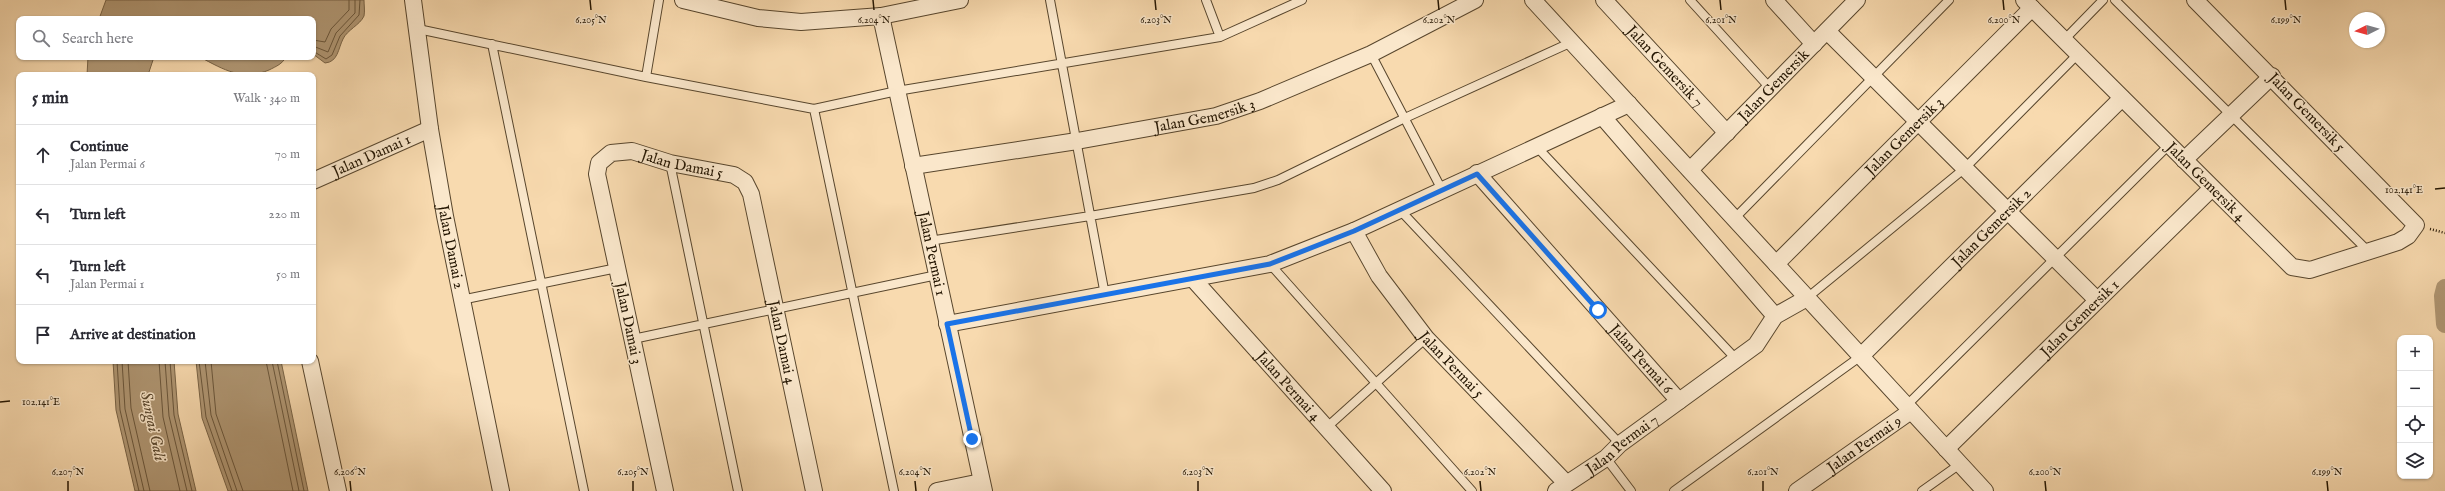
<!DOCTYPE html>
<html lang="en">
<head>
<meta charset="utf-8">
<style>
	body { margin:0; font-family:"IM FELL English",serif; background:#f7f7f7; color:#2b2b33 }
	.controls { position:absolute; right:12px; bottom:12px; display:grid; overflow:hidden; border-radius:8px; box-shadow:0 1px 3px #0004 }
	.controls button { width:36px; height:36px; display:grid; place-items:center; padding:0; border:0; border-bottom:1px solid #e1e1e2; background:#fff; color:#2b2b33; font:20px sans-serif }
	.compass { position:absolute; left:2349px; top:12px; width:36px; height:36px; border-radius:50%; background:#fff; box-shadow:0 1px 3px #0004; rotate:265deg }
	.stop { position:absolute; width:12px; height:12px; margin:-9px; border:3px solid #1a73e8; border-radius:50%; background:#fff }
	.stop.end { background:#1a73e8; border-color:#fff; box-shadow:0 1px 4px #0008 }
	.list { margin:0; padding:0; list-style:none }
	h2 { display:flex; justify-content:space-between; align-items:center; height:52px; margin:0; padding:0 16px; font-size:17px }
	h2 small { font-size:13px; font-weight:400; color:#7c7c81 }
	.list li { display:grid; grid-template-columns:26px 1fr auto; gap:12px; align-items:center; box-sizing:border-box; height:60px; padding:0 16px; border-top:1px solid #e1e1e2 }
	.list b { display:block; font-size:15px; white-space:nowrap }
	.list p { margin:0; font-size:13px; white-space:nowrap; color:#7c7c81 }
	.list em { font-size:13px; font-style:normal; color:#7c7c81 }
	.icon { flex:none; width:22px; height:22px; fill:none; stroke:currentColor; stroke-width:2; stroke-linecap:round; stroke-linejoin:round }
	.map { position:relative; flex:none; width:2445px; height:491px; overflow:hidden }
	.search { position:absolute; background:#fff; box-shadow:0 1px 3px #0004; left:16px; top:16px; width:300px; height:44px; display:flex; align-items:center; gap:10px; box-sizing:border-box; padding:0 14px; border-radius:8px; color:#7c7c81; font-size:15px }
	.panel { position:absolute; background:#fff; box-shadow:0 1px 3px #0004; left:16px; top:72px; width:300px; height:292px; border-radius:8px }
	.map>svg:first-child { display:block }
</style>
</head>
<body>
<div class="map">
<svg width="2445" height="491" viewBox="0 0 2445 491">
	<rect width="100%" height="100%" fill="#f8daaf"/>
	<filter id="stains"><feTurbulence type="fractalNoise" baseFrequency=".005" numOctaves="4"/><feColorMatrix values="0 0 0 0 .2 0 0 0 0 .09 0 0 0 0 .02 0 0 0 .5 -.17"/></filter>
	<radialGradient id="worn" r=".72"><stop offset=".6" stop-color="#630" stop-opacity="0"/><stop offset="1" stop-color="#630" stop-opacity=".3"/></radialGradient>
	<path fill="#b09774" stroke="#786346" d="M106,0H364C364,5 365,11 364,16C360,25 347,30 343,39C338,49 338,62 325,63L313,54V19H99Z
		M88,57H154L148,75H87Z
		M200,57H286C282,64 277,66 269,70C243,81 224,70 200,57Z
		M113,361H174L178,414L196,491H135L116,410Z
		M196,361H281L308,491H228L202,418Z"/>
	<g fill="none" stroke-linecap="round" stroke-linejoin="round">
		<path stroke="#6a563b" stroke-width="1" d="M313,40L325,42L331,29L349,10V0
			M313,46L328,52L336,33L355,13V0
			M313,51L326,59L332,55L340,36L359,15L360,0
			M117,361L120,410L139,491
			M122,361L125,409L144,491
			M128,361L131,408L150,491
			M159,361L163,417L180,491
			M165,361L169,416L187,491
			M170,361L174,415L192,491
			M199,361L206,417L232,491
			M205,361L211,415L237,491
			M211,361L216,414L243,491
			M266,361L293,491
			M272,361L299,491
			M277,361L304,491"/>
		<path stroke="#b09774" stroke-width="18" d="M2445,288L2443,296L2445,324"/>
		<g stroke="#58462d" stroke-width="10">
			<path id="service" d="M1050,0L1105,295
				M1206,0L1220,37
				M1690,0L1770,88
				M2115,0L2368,251
				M418,29L646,77L814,109L897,91L1220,37L1302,0
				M2064,40L2103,0
				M492,44L584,491
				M1371,54L1442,190
				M646,77L659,0
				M814,109L894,491
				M1536,146L1736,359
				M670,163L738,491
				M1399,209L1620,444
				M1734,219L1949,0
				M929,241L1090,216L1254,188L1278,180L1405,118L1572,42
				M1270,264L1472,491
				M1807,298L1965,168L2078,54
				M461,300L617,268
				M633,339L937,275
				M1906,406L2169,145
				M1326,428L1426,338
				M1606,458L1631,491
				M1674,491L1861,356
				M1922,491L1960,464"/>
		</g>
		<g stroke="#58462d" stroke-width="18">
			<g id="minor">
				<path id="s1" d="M413,0L430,129L445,216L501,491"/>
				<path d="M683,0L758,18L801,22L881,16L960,0"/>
				<path d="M1533,0L1985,491"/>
				<path id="s2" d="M1604,0L1727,133"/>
				<path d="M1774,0L1814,44"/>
				<path id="s3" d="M2024,0L2292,267L2310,270L2398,242L2408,236L2416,225L2195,0"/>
				<path id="s4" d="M881,16L984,491"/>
				<path d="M1827,31L2097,300"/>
				<path d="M1602,116L1775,316"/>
				<path d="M2184,160L2272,76"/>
				<path id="s5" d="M913,166L1077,141L1216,116L1260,101L1371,54L1475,0"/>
				<path id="s6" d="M1690,170L1857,0"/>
				<path id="s7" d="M1477,173L1679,401"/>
				<path id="s8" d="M313,181L430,129"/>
				<path id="s9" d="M1354,231L1379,276L1426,338L1566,483"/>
				<path id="s10" d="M1776,264L2032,8"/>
				<path id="s11" d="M1194,280L1383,491"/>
				<path d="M947,324L1270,264L1354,231L1629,104"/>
				<path id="s12" d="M1861,356L2122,98"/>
				<path d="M310,361L338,491"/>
				<path id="s13" d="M1946,449L2212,188"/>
				<path id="s14" d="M665,491L597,174L599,163L611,153L632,151L670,163L734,175L745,182L751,194L814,491"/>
				<path d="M937,491L981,482"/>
				<path id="s15" d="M1556,491L1606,458L1620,444L1756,345L1775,316L1807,298"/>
				<path id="s16" d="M1797,491L1911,411"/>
			</g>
		</g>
		<path stroke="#231502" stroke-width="2.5" stroke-dasharray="1 2" stroke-linecap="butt" d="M2430,229L2445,233"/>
		<use href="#service" stroke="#fae7cb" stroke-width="8"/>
		<use href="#minor" stroke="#fae7cb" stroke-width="16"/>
	</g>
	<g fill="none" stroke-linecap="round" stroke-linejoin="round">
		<path stroke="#1a73e8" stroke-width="5" d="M972,439L947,324L1270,264L1354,231L1477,174L1598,310"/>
	</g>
	<path fill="none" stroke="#231502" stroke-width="1.5" d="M590,0L591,10M873,0L874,10M1155,0L1156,10M1438,0L1439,10M1720,0L1721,10M2003,0L2004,10M2285,0L2286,10M2435,189L2445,188M0,402L10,401M68,481V491M350,481L351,491M633,481V491M915,481L916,491M1198,481V491M1480,481L1481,491M1763,481V491M2045,481L2046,491M2327,481L2328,491"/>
	<g text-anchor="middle" stroke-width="3" stroke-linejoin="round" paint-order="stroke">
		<g font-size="15" fill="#231502" stroke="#fae7cb">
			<text dy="5" stroke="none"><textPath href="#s2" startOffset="90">Jalan Gemersik 7</textPath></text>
			<text dy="5" stroke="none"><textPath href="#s6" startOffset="119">Jalan Gemersik</textPath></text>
			<text transform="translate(2307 112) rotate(46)" y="5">Jalan Gemersik 5</text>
			<text dy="5" stroke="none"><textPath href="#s5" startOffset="296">Jalan Gemersik 3</textPath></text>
			<text dy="5" stroke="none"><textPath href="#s10" startOffset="181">Jalan Gemersik 3</textPath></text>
			<text dy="5" stroke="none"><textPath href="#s8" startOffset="64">Jalan Damai 1</textPath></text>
			<text dy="5" stroke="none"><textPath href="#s14" startOffset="424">Jalan Damai 5</textPath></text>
			<text dy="5" stroke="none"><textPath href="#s3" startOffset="257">Jalan Gemersik 4</textPath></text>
			<text dy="5" stroke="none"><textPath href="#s12" startOffset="183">Jalan Gemersik 2</textPath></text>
			<text dy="5" stroke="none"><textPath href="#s1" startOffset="250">Jalan Damai 2</textPath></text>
			<text dy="5" stroke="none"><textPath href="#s4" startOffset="243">Jalan Permai 1</textPath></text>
			<text dy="5" stroke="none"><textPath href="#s13" startOffset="187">Jalan Gemersik 1</textPath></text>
			<text transform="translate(629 323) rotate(78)" y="5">Jalan Damai 3</text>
			<text dy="5" stroke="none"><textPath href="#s14" startOffset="655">Jalan Damai 4</textPath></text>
			<text dy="5" stroke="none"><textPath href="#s7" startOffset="248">Jalan Permai 6</textPath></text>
			<text dy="5" stroke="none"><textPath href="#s9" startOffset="166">Jalan Permai 5</textPath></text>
			<text dy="5" stroke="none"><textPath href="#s11" startOffset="142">Jalan Permai 4</textPath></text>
			<text dy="5" stroke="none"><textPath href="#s15" startOffset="81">Jalan Permai 7</textPath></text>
			<text dy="5" stroke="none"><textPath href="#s16" startOffset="82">Jalan Permai 9</textPath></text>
		</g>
		<g font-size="16" font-style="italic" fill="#5b4930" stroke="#fae7cb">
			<text transform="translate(154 426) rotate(78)" y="6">Sungai Gali</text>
		</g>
	</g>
	<g font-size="10" text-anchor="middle" fill="#231502" stroke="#fae7cb" stroke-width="3" stroke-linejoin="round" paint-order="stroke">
		<text x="591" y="23">6.205°N</text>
		<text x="874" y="23">6.204°N</text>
		<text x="1156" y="23">6.203°N</text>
		<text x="1439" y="23">6.202°N</text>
		<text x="1721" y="23">6.201°N</text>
		<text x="2004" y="23">6.200°N</text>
		<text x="2286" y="23">6.199°N</text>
		<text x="2404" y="193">102.141°E</text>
		<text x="41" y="405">102.141°E</text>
		<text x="68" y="475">6.207°N</text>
		<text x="350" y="475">6.206°N</text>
		<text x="633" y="475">6.205°N</text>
		<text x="915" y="475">6.204°N</text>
		<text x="1198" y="475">6.203°N</text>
		<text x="1480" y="475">6.202°N</text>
		<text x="1763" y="475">6.201°N</text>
		<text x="2045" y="475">6.200°N</text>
		<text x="2327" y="475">6.199°N</text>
	</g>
	<rect width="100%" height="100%" filter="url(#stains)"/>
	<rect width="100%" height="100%" fill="url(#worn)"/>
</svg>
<div class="controls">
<button>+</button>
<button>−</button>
<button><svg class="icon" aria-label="locate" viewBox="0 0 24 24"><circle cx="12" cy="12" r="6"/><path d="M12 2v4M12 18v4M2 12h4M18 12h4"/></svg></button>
<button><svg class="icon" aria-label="layers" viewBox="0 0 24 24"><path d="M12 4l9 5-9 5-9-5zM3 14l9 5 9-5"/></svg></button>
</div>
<svg class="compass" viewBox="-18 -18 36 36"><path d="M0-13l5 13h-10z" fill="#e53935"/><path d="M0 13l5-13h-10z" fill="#7c7c81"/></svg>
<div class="stop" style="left:1598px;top:310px"></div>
<div class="stop end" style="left:972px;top:439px"></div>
<div class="search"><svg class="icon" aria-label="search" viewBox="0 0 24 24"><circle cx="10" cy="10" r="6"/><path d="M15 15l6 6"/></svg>Search here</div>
<section class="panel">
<h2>5 min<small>Walk · 340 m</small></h2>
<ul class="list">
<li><svg class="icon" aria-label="ahead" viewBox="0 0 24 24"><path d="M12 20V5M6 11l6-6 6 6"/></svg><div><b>Continue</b><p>Jalan Permai 6</p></div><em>70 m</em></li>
<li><svg class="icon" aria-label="left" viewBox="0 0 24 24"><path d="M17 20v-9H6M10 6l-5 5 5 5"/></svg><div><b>Turn left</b></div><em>220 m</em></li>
<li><svg class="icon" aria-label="left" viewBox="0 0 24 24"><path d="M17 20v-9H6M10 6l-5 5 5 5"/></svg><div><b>Turn left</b><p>Jalan Permai 1</p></div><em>50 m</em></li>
<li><svg class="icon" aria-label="arrive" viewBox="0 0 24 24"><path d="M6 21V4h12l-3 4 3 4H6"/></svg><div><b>Arrive at destination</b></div></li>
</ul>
</section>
</div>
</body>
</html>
